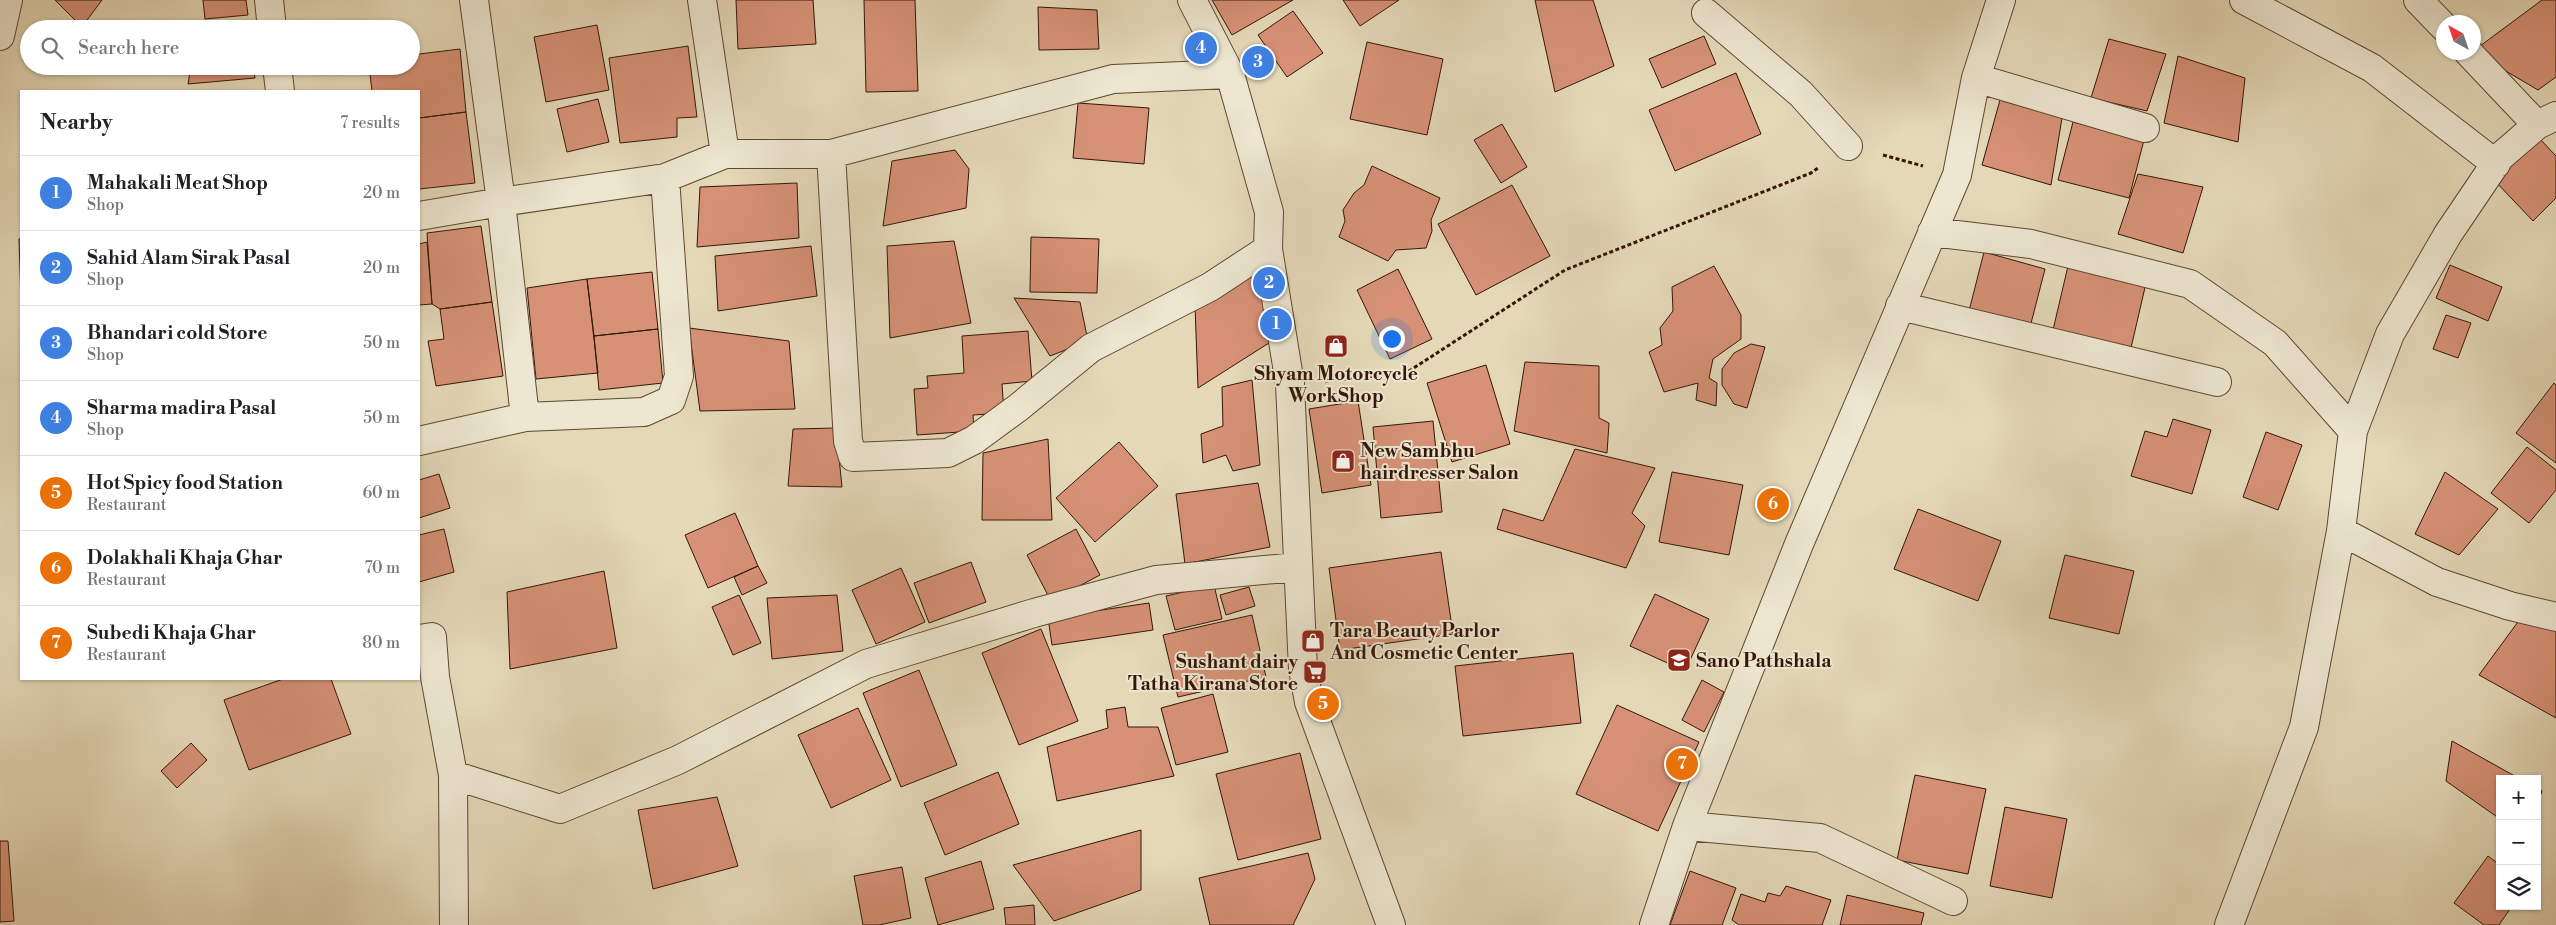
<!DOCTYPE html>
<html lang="en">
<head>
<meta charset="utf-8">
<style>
	body { margin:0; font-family:"Libre Bodoni",serif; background:#f6f6f6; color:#202124 }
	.controls { position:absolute; right:15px; bottom:15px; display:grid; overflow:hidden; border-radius:0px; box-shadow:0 1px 4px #0004 }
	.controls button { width:45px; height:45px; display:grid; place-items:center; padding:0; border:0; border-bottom:1px solid #e0e0e0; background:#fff; color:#202124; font:25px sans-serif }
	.compass { position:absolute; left:2436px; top:15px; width:45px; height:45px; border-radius:50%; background:#fff; box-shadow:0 1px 4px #0004; rotate:320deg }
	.you { position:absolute; left:1391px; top:338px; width:18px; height:18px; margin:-12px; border:4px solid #fff; border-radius:50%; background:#1a73e8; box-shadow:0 0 0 8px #1a73e833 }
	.badge { display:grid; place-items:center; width:32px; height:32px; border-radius:50%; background:#8f2418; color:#fff; font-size:16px; font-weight:700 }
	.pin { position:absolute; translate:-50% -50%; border:2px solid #fff; box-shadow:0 1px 5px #0006 }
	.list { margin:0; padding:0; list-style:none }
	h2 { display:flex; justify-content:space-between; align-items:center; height:65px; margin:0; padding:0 20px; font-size:21px }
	h2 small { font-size:16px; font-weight:400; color:#757577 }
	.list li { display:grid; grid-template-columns:32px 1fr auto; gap:15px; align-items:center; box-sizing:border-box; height:75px; padding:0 20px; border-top:1px solid #e0e0e0 }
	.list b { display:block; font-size:19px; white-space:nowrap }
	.list p { margin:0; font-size:16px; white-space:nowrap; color:#757577 }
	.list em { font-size:16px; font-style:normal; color:#757577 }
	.icon { flex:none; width:28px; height:28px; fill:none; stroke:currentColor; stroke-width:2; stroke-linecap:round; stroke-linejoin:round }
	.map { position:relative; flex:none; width:2556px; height:925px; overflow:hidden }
	.search { position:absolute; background:#fff; box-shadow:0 1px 4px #0004; left:20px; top:20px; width:400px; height:55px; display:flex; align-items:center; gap:12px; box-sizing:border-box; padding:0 18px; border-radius:28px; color:#757577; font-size:19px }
	.panel { position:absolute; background:#fff; box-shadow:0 1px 4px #0004; left:20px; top:90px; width:400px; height:590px; border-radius:0px }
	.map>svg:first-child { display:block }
</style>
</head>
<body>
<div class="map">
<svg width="2556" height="925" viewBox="0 0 2556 925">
	<rect width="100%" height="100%" fill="#e4d8b7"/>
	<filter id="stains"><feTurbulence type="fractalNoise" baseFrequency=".004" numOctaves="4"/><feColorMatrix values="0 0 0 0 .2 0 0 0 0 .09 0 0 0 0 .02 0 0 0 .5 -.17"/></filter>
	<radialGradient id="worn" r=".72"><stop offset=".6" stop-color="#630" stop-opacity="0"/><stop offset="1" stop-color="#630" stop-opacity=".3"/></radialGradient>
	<path fill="#d69176" stroke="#341609" d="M55,0H102L82,27Z
		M203,0H246L248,15L205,19Z
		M736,0H813L816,44L738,49Z
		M864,0H915L918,91L866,92Z
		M1212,0H1293L1232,35Z
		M1343,0H1399L1360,26Z
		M1535,0H1593L1614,66L1555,92Z
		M2542,0H2556V77L2538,90L2499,67L2480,46Z
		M1038,7L1097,10L1099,49L1039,50Z
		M1293,11L1323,53L1287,77L1258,35Z
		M597,25L609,90L546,102L534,37Z
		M1704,36L1716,64L1662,88L1649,59Z
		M2109,39L2166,54L2147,111L2091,98Z
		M1367,42L1443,59L1427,135L1350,119Z
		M688,46L697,117L677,118V137L620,143L609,58Z
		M460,49L466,112L419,118V91H372L369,66H411V55Z
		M2178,56L2245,78L2238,142L2164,123Z
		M191,66H253L255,78L188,84Z
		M1736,73L1761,134L1675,171L1649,110Z
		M598,99L609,142L567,152L557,109Z
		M2000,100L2062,118L2051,185L1982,165Z
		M1078,103L1149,108L1144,164L1073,158Z
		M466,112L475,183L419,189V118Z
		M2073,122L2144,140L2129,198L2058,180Z
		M1502,124L1527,167L1501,183L1474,140Z
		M2539,138L2556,156V198L2533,221L2495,181Z
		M955,150L969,169L966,208L883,226L892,161Z
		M1372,166L1440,198L1431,220L1432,231L1426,248L1396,250L1388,261L1339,237L1345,221L1343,210L1354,193L1364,185Z
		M2138,174L2203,187L2183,253L2118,234Z
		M797,183L799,238L697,247L700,187Z
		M1512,185L1550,256L1476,295L1438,224Z
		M481,226L492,302L440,309L432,304L427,233Z
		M1031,237L1099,239L1097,293L1030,292Z
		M19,239H21V299Z
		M954,241L971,323L890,338L887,246Z
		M427,242L432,304L419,305V244Z
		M811,246L817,296L718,311L715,256Z
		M1984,252L2045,269L2028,335L1967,319Z
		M2450,265L2502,287L2488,321L2436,298Z
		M1714,266L1741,315V339L1713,359L1709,378L1717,383L1716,406L1696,400L1698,383L1664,392L1649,352L1662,345L1660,328L1673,311L1672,287Z
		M2068,266L2146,283L2131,348L2053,330Z
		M1259,269L1269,343L1198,388L1195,306Z
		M1398,269L1432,339L1390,359L1357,290Z
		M652,272L658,329L594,336L587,279Z
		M587,279L598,373L536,379L527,288Z
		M1014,298L1080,302L1088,341L1050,356Z
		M492,302L503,376L436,386L428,341L444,339L440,309Z
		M2446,315L2471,323L2458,358L2433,349Z
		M689,328L789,341L795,409L700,411Z
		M658,329L663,383L599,390L594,336Z
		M1028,331L1032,381L1002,384L1004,413L973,415L974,431L917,435L914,389L928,388L927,376L964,373L962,336Z
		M1751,344L1765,347L1747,408L1734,404L1722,385V369L1734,353Z
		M1525,362L1599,366V418L1609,423L1607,453L1514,431Z
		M1486,365L1510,444L1452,462L1427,383Z
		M1252,380L1260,465L1233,471L1226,455L1203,463L1201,434L1223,426L1222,387Z
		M2554,383L2556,385V463L2516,433Z
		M1358,401L1371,485L1322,493L1309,409Z
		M2173,419L2211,430L2192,494L2131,476L2145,431L2167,437Z
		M1433,421L1442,512L1381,518L1373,427Z
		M836,428L842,487L788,486L793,429Z
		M2266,432L2302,445L2278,510L2243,497Z
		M1048,439L1052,520H982L983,453Z
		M1119,442L1158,486L1095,542L1056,498Z
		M2527,447L2556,470V490L2529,523L2491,493Z
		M1575,449L1655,468L1632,513L1645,526L1626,568L1497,529L1503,509L1543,521Z
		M1672,472L1743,485L1729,555L1659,542Z
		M2445,472L2498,509L2459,555L2415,534Z
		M439,474L450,508L419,518V480Z
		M1258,483L1270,547L1185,564L1176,494Z
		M1918,509L2001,541L1978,601L1894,569Z
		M735,513L758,566L708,588L685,535Z
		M444,529L454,572L419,582V535Z
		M1076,529L1100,575L1051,601L1027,555Z
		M1441,552L1453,634L1340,650L1329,568Z
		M2065,555L2134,571L2119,634L2049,618Z
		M971,562L986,602L929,623L914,583Z
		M758,566L767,583L742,595L734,577Z
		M901,568L925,622L876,644L852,590Z
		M604,571L617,648L510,669L507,592Z
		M1214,585L1222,619L1175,630L1166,596Z
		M1249,587L1255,606L1226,615L1220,595Z
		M1655,594L1709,619L1685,671L1630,646Z
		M739,595L761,643L733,655L712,607Z
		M837,595L843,651L772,659L767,598Z
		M1149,603L1153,630L1052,645L1048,618Z
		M1252,615L1266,677L1178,697L1163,635Z
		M2523,615L2556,628V718L2479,675Z
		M1041,629L1078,721L1019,745L982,653Z
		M1573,653L1581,723L1463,736L1455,666Z
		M919,670L957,765L901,787L863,693Z
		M283,679H331L351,734L249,770L224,700Z
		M1702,680L1724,692L1704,732L1682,720Z
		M1213,694L1228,752L1176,765L1161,708Z
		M1617,705L1699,742L1658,831L1576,794Z
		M1125,707L1128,727H1158L1174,776L1057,801L1047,747L1108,728L1106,710Z
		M858,708L891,780L831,808L798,735Z
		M2452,741L2520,779H2500V819L2446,781Z
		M191,743L207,760L177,788L161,771Z
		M1300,753L1321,839L1238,860L1216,774Z
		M998,772L1019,824L945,855L924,803Z
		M1915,775L1986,789L1968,874L1897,860Z
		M2537,789L2542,791L2537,804Z
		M717,797L738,866L653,889L638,810Z
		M2005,807L2067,819L2052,898L1990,886Z
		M1141,830V890L1054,921L1013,865Z
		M0,841H8L14,921L0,922Z
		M1308,853L1315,879L1293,925H1210L1199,878Z
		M2488,856L2500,865V906H2512L2499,925H2484L2454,903Z
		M981,861L994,909L938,925L925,878Z
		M902,867L911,918L879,925H863L854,876Z
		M1690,871L1736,888L1722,925H1670Z
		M1786,886L1831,900L1822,925H1739L1732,920L1741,894L1765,902L1768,893L1780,896Z
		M1847,895L1924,913L1921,925H1840Z
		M1034,905L1035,925H1006L1004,908Z"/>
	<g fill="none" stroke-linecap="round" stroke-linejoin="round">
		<g stroke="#604634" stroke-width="30">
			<path id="street" d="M269,0L272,29
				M702,0L725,154
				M1192,0L1230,74L1269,212L1268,249L1290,384L1303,669L1309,702L1391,925
				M2244,0L2372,68L2496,164
				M2418,0L2444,27
				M1706,13L1801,94L1848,146
				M0,36L8,0
				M2468,52L2537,125L2556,116
				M277,66L280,91
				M1976,78L2145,128
				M831,154L848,441L853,457L948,453L974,440L1019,407L1091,348L1210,287L1268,249
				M419,216L501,202L665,178L725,154H831L1113,79L1230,74
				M1932,232L2031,244L2190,284L2275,343L2353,431L2341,531L2437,582L2510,606L2556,617
				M1900,306L2217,382
				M525,417L644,412L671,400L679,376L665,178
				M2353,431L2390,334L2448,234L2500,157L2537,125
				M419,441L525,417L501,202L474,0
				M419,639L432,637L435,677L453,775L560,809L678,760L866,664L1034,613L1156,580L1297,567
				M453,775L454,925
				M1687,826L1820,838L1953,901
				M1654,925L1687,826L1799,544L1957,175L1976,78L2001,0
				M2229,925L2304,727L2341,531"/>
		</g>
		<path stroke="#341609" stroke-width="3" stroke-dasharray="4 2.5" stroke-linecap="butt" d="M1883,155L1923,166
			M1325,381L1406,373L1565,270L1811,173L1818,168"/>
		<use href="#street" stroke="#ede6d0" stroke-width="28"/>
	</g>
	<defs>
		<g id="shop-square" transform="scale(1.25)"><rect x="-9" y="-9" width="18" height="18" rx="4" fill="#8f2418" stroke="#ede6d0"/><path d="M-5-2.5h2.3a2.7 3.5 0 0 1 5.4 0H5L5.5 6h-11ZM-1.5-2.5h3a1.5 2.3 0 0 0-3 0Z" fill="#fff"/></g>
		<g id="school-square" transform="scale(1.25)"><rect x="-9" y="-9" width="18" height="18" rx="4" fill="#8f2418" stroke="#ede6d0"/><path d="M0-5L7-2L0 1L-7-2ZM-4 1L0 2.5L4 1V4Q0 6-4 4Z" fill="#fff"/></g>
		<g id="supermarket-square" transform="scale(1.25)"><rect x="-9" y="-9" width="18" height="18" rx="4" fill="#8f2418" stroke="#ede6d0"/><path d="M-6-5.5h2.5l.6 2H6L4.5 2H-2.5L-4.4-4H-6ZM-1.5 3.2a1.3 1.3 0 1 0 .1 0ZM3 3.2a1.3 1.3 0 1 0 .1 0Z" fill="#fff"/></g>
	</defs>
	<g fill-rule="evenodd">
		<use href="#shop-square" x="1336" y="346"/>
		<use href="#shop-square" x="1343" y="461"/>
		<use href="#shop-square" x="1313" y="641"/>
		<use href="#school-square" x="1679" y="660"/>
		<use href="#supermarket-square" x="1315" y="672"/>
	</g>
	<g text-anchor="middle" stroke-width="4" stroke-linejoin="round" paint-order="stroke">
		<g font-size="19" font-weight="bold" fill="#341609" stroke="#ede6d0" text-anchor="start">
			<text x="1336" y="380" text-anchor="middle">Shyam Motorcycle<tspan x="1336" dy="22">WorkShop</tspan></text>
			<text x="1360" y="457">New Sambhu<tspan x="1360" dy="22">hairdresser Salon</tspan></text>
			<text x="1330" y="637">Tara Beauty Parlor<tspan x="1330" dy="22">And Cosmetic Center</tspan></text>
			<text x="1696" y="667">Sano Pathshala</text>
			<text x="1298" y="668" text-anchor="end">Sushant dairy<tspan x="1298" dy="22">Tatha Kirana Store</tspan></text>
		</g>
	</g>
	<rect width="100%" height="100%" filter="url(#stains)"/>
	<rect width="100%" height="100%" fill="url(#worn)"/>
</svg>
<div class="controls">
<button>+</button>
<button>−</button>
<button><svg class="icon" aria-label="layers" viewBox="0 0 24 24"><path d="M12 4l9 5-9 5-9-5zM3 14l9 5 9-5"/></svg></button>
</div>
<svg class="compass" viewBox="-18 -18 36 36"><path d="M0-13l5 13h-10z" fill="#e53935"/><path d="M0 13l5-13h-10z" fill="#757577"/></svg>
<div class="you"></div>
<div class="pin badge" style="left:1276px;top:324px;background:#3f7fe0">1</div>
<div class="pin badge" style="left:1269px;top:283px;background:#3f7fe0">2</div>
<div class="pin badge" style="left:1258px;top:62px;background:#3f7fe0">3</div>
<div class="pin badge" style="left:1201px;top:48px;background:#3f7fe0">4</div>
<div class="pin badge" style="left:1323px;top:704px;background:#e8710a">5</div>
<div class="pin badge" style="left:1773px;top:504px;background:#e8710a">6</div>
<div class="pin badge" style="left:1682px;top:764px;background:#e8710a">7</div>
<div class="search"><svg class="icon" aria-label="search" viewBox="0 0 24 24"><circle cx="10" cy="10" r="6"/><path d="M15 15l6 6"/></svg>Search here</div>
<section class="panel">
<h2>Nearby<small>7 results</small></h2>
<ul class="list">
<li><span class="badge" style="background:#3f7fe0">1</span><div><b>Mahakali Meat Shop</b><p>Shop</p></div><em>20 m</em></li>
<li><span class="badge" style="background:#3f7fe0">2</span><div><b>Sahid Alam Sirak Pasal</b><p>Shop</p></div><em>20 m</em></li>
<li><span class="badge" style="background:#3f7fe0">3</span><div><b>Bhandari cold Store</b><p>Shop</p></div><em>50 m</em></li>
<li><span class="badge" style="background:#3f7fe0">4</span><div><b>Sharma madira Pasal</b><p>Shop</p></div><em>50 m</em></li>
<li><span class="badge" style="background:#e8710a">5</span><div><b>Hot Spicy food Station</b><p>Restaurant</p></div><em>60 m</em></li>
<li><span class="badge" style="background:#e8710a">6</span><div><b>Dolakhali Khaja Ghar</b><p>Restaurant</p></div><em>70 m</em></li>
<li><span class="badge" style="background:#e8710a">7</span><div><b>Subedi Khaja Ghar</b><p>Restaurant</p></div><em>80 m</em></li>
</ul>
</section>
</div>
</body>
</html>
